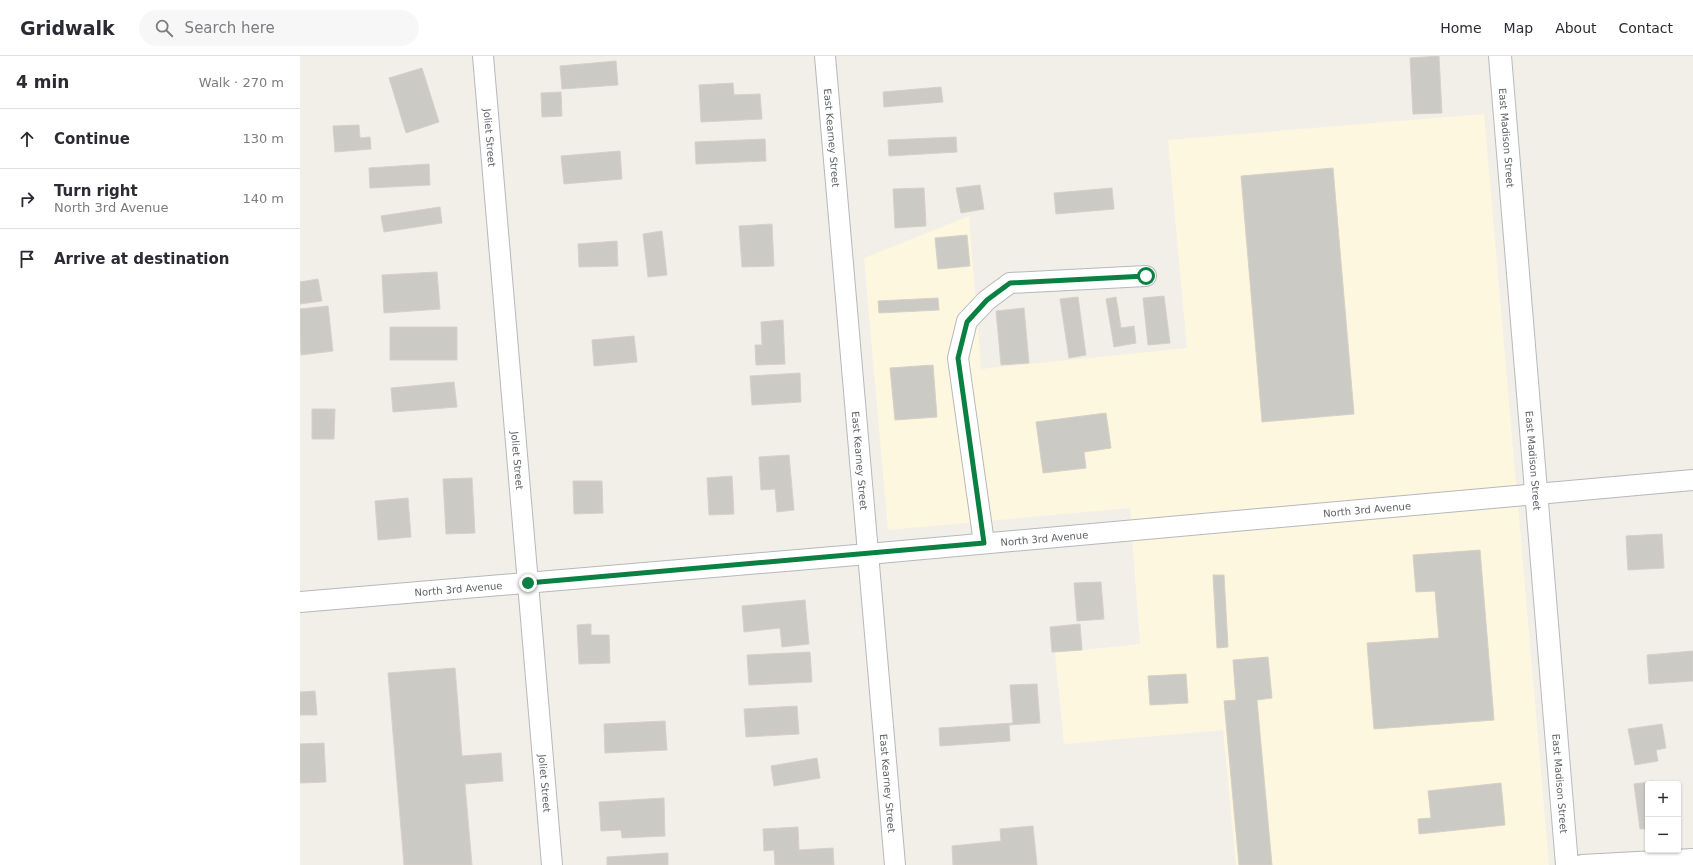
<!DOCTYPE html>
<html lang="en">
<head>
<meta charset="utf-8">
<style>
	body { margin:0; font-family:"DejaVu Sans",sans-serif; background:#f7f7f7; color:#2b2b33 }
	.controls { position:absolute; right:12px; bottom:12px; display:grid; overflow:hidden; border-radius:4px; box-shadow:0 1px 3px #0004 }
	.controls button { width:36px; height:36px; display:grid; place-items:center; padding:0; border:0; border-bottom:1px solid #e1e1e2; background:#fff; color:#2b2b33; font:20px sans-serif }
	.stop { position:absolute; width:12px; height:12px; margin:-9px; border:3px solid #0b8043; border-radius:50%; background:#fff }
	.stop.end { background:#0b8043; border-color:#fff; box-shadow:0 1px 4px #0008 }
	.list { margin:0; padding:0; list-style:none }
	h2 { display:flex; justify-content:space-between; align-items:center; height:52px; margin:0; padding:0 16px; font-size:17px }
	h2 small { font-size:13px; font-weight:400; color:#7c7c81 }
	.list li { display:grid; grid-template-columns:26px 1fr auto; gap:12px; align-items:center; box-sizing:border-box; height:60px; padding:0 16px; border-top:1px solid #e1e1e2 }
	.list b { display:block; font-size:15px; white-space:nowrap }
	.list p { margin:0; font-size:13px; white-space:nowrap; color:#7c7c81 }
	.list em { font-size:13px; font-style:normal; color:#7c7c81 }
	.icon { flex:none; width:22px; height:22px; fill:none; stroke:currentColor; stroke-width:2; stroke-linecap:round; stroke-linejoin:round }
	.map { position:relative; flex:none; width:1393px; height:809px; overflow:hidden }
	header { display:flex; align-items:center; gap:24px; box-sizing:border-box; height:56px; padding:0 20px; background:#fff; border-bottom:1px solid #e1e1e2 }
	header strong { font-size:19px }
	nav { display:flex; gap:22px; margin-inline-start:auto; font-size:14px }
	.search { width:280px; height:36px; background:#f7f7f7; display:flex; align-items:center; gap:10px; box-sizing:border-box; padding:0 14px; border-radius:22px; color:#7c7c81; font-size:15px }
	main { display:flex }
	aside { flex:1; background:#fff }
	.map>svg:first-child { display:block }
</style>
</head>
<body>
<header>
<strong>Gridwalk</strong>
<div class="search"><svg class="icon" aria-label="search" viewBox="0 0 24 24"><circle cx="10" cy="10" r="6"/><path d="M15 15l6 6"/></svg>Search here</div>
<nav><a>Home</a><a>Map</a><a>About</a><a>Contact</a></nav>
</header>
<main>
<aside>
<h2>4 min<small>Walk · 270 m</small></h2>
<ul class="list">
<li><svg class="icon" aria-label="ahead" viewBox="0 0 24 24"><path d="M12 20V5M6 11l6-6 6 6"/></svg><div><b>Continue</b></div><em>130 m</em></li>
<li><svg class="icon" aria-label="right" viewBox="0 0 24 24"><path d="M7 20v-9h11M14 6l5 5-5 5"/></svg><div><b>Turn right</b><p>North 3rd Avenue</p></div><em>140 m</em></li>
<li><svg class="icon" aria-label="arrive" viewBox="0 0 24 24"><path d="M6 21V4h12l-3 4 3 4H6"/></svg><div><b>Arrive at destination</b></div></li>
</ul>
</aside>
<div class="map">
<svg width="1393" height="809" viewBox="0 0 1393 809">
	<rect width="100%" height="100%" fill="#f1efe8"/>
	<path fill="#fef7e0" d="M1184,58L1249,809H936L923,674L764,688L755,597L840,588L830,452L588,474L564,202L669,160L681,313L887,292L868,84Z"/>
	<path fill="#cccac5" stroke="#d6d1c6" d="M1139,0L1142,57L1113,58L1110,2Z
		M316,5L318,29L262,33L260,10Z
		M122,12L139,66L106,77L89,22Z
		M433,27L434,39L460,38L462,63L401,66L399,29Z
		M641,31L643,46L584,51L583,36Z
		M261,36L262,60L242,61L241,37Z
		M59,69L60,82L70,81L71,93L35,96L33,70Z
		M656,81L657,96L589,100L588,84Z
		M465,83L466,105L396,108L395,86Z
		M320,95L322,123L264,128L261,100Z
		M129,108L130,129L70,132L69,112Z
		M1033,112L1054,358L962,366L941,120Z
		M680,129L684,153L661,157L656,132Z
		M624,132L626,170L595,172L593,133Z
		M812,132L814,153L756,158L754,137Z
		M140,151L142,167L84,176L81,160Z
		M472,168L474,210L442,211L439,170Z
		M362,175L367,219L348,221L343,178Z
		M667,179L670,210L638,213L635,182Z
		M317,185L318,210L279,211L278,188Z
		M137,216L140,253L84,257L82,219Z
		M18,223L22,245L0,248V226Z
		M864,240L870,287L848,289L843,242Z
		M778,241L786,299L769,302L760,243Z
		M816,241L821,272L834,270L836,287L814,291L806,243Z
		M638,242L639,254L579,257L578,245Z
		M28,250L33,295L1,299L0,253Z
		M724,252L729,307L701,309L696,255Z
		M483,264L485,308L456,309L455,289H462L461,266Z
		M90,271H157V304H90Z
		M334,280L337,306L294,310L292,284Z
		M633,309L637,361L595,364L590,312Z
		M500,317L501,346L452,349L450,320Z
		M154,326L157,351L93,356L91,332Z
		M12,353H35L34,383H12Z
		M806,357L811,392L784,396L786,412L743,417L736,366Z
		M489,399L494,454L477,456L475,433L461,434L459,401Z
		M432,420L434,458L409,459L407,422Z
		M172,422L175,477L146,478L143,423Z
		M273,425H302L303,457L274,458Z
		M108,442L111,481L78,484L75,445Z
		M1362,478L1364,512L1328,514L1326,480Z
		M1180,494L1194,664L1074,673L1067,587L1139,582L1135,535L1116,536L1113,499Z
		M913,519H924L928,591L917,592Z
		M801,526L804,563L777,565L774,527Z
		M505,544L509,588L482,591L480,572L444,576L442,550Z
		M291,568V579H309L310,607L279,608L277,569Z
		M780,568L782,594L752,596L750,571Z
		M1393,595V625L1349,628L1347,599Z
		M510,596L512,626L449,629L447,599Z
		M968,601L972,642L957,644L972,809H939L924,645L936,644L933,604Z
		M155,612L162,700L201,697L203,725L165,728L172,809H104L88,617Z
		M886,618L888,647L850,649L848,620Z
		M737,628L740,667L709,669L710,685L640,690L639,672L713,667L710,629Z
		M15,635L17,659H0V636Z
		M497,650L499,678L446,681L444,653Z
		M365,665L367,694L305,697L304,668Z
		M1362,668L1366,692L1356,694L1358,705L1335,709L1328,673Z
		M24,687L26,726L0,727V688Z
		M517,702L520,722L474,730L471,710Z
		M1354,725V728H1348V773H1340L1334,728Z
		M1201,727L1205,769L1119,778L1118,763L1131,762L1128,735Z
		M364,742L365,780L322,782L321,774L301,775L299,746Z
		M733,770L737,809H653L652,790L701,785L700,773Z
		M498,771L499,794L533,792L534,809H475L474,794L464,795L463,773Z
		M368,797V809H307V801Z"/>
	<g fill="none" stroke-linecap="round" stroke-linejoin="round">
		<g stroke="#b5b8bc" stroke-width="22">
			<g id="street">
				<path id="s1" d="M183,0L252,809"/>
				<path id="s2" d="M525,0L595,809"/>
				<path d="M684,487L658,302L667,265L687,244L710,227L846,220"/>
				<path id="s3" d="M0,546L568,498L1393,424"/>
				<path d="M1282,809L1393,803"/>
			</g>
		</g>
		<g stroke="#b6babf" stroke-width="24">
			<g id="secondary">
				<path id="s4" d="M1200,0L1267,809"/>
			</g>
		</g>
		<use href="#street" stroke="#fff" stroke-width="20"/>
		<use href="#secondary" stroke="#fff" stroke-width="22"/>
	</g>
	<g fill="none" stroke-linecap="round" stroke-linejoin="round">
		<path stroke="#0b8043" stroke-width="5" d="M228,527L684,487L658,302L667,266L687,244L710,227L846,220"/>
	</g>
	<g text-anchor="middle" stroke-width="4" stroke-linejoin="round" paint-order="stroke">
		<g font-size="10" fill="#5f6368" stroke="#fff">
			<text dy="4" stroke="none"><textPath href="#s1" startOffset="82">Joliet Street</textPath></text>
			<text dy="4" stroke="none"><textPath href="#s2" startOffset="82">East Kearney Street</textPath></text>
			<text dy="4" stroke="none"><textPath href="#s4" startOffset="82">East Madison Street</textPath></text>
			<text dy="4" stroke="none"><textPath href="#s2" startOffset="406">East Kearney Street</textPath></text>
			<text dy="4" stroke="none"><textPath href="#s4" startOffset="406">East Madison Street</textPath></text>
			<text dy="4" stroke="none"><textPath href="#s1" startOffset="406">Joliet Street</textPath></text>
			<text dy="4" stroke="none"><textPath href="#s3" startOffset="1071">North 3rd Avenue</textPath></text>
			<text dy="4" stroke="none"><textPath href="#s3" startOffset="747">North 3rd Avenue</textPath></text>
			<text dy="4" stroke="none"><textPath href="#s3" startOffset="159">North 3rd Avenue</textPath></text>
			<text dy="4" stroke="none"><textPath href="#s1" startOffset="730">Joliet Street</textPath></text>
			<text dy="4" stroke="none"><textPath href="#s2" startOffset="730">East Kearney Street</textPath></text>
			<text dy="4" stroke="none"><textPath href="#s4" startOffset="730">East Madison Street</textPath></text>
		</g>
	</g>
</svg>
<div class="controls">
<button>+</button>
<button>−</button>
</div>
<div class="stop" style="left:846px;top:220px"></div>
<div class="stop end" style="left:228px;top:527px"></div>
</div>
</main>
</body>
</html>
